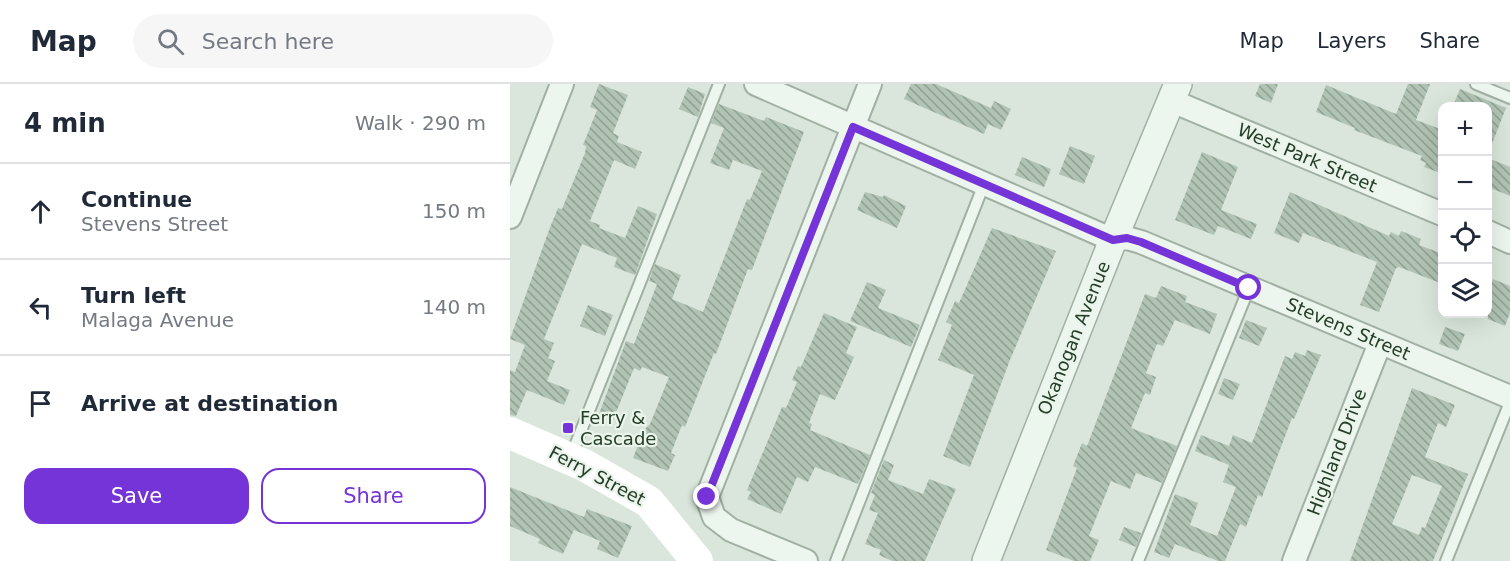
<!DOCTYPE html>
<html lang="en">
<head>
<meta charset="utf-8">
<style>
	body { margin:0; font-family:"DejaVu Sans",sans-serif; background:#f6f6f7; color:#1f2937 }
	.controls { position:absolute; right:18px; top:18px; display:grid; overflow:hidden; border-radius:12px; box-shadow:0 6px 24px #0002 }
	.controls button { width:54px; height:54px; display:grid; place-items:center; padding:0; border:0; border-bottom:2px solid #e0e1e3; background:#fff; color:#1f2937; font:30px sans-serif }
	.stop { position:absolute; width:18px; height:18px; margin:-14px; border:4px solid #7534d7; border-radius:50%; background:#fff }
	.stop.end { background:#7534d7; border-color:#fff; box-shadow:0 2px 6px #0008 }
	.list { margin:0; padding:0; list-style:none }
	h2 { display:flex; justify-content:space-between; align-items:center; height:78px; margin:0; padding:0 24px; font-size:26px }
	h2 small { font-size:20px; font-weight:400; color:#747a83 }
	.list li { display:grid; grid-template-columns:39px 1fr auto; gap:18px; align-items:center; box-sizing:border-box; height:96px; padding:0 24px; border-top:2px solid #e0e1e3 }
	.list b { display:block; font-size:22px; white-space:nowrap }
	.list p { margin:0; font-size:20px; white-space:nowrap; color:#747a83 }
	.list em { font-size:20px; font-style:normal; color:#747a83 }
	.actions { display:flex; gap:12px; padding:18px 24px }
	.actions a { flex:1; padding:14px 0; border:2px solid #7534d7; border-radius:18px; text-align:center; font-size:21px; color:#7534d7 }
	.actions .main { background:#7534d7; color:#fff }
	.icon { flex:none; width:33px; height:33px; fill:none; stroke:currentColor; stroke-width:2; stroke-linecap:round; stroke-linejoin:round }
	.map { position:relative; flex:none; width:1000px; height:477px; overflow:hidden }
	header { display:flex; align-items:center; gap:36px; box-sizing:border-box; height:84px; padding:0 30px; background:#fff; border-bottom:2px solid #e0e1e3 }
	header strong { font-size:28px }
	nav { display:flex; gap:33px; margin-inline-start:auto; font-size:21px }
	.search { width:420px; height:54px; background:#f6f6f7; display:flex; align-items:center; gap:15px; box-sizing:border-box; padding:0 21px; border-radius:33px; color:#747a83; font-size:22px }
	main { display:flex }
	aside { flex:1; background:#fff }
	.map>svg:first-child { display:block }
</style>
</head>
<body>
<header>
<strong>Map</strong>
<div class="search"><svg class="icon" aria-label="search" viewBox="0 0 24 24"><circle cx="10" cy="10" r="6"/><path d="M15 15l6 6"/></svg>Search here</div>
<nav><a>Map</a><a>Layers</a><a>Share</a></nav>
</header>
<main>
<aside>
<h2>4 min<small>Walk · 290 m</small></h2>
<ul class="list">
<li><svg class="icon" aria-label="ahead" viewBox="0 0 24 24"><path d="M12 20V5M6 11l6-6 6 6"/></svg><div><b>Continue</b><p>Stevens Street</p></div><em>150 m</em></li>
<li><svg class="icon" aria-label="left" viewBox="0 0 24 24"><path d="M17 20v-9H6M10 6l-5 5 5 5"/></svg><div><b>Turn left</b><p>Malaga Avenue</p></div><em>140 m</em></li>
<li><svg class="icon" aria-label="arrive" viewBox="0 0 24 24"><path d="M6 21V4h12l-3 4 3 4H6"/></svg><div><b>Arrive at destination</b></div></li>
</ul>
<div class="actions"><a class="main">Save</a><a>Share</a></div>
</aside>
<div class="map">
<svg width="1000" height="477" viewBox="0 0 1000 477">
	<defs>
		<pattern id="building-back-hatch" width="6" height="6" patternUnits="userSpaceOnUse" patternTransform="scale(1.5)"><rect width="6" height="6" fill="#b1c3b4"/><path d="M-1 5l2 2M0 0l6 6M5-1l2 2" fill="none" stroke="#90a092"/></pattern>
	</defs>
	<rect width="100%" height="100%" fill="#dae6dc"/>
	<path fill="url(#building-back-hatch)" fill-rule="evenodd" d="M89,0L118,11L103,49L109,52L107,58L132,68L125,85L104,76L80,137L90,141L89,144L115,154L128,122L147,130L125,191L104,183L107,174L72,160L34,255L44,259L38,274L45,277L37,297L60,306L54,321L17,306L6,332L0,331V286L5,288L15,261L0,255L39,146L48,124L52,125L75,69L76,62L73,61L87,26L80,23Z
		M401,0H426L481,24L484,17L501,25L491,46L478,40L474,50L394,15Z
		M750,0H768L761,19L745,12Z
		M898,0H920L906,36L933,46V90L914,83L916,79L910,76L912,72L844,46L845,44L806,28L816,1L886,30Z
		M178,3L195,10L188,33L169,25Z
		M950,5L996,24L978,70V22H943Z
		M209,20L254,37L256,33L294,48L242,186L238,185L206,270L204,269L175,343L172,341L161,369L165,371L158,387L123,374L134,346L140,340L159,293L132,283L130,287L124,284L103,336L89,330L116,257L124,260L147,200L139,197L145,180L171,191L162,215L193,228L237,115L240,116L252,87L223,76L219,86L200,79L214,44L201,39Z
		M560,62L585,72L574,100L549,90Z
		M692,68L728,83L711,126L747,140L741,155L708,142L704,151L665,136Z
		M512,73L541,85L534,103L505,91Z
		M978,74L1000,83V112L978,103Z
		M355,108L373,113L374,111L396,122L387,144L347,126Z
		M780,108L879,152L881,148L889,152L891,147L911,155L909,161L933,170V200L889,183L886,184L869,228L850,221L867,178L793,149L789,159L764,149Z
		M482,144L546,167L500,276L460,383L433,372L464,291L428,276L442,241L436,238L445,217L449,219Z
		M983,195L1000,202V229L995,242L978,235V208Z
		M357,198L376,206L368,224L410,241L401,263L340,237Z
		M651,202L677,212L675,218L707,230L700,250L665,236L653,262L647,260L636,289L646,293L640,311L635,309L621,344L667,362L652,399L626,389L620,405L601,397L579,452L589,456L580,477H564L536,466L567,384L563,382L572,359L577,362L635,210L646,214Z
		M78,221L103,231L95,252L70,242Z
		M314,229L347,243L336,269L344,273L325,316L310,310L299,339L302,340L300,346L360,371L348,400L305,383L298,398L287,393L271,430L237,415L241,408L237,406L272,323L276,324L287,298L282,296L288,282L291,283Z
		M736,236L757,244L749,262L729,254Z
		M935,243L955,250L948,267L929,260Z
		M797,266L811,271L784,335L782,334L752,413L748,411L736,443L730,440L715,477H708L665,460L659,474L644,468L665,410L688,419L680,441L707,452L726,403L713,398L719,381L685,367L691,351L719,362L723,351L742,359L775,272L782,275L785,268L795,272Z
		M714,294L730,300L723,316L708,310Z
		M902,304L945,321L936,343L928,339L915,373L958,390L923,477H840ZM902,391L932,402L915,444L912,443L909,451L882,440Z
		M374,376L384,381L378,396L413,410L419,395L446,405L415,477H382L369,471L371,466L355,460L368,429L359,426L365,411L361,409Z
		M0,403L74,433L77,425L122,442L108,474L87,465L90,457L64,446L53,470L28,459L30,455L0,442Z
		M614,443L631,449L626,463L609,456Z"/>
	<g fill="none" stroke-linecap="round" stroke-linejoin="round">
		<g stroke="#a0b0a2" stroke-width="14">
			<path id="service" d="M966,0L1000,14
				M61,372L209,0
				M326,477L474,100
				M628,477L739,204
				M936,477L1000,318"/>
		</g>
		<g stroke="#a0b0a2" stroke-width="26">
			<path id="minor" d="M246,0L603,156L617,154L631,158L1000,313
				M662,17L932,130
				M0,133L52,0
				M978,148L1000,158
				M296,477L221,446L204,433L197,413L360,0
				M784,477L870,259"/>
		</g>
		<g stroke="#a0b0a2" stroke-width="30">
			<path id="tertiary" d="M476,477L603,156L668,0"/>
		</g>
		<use href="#service" stroke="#edf5ef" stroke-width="10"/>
		<use href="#minor" stroke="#edf5ef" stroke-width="22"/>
		<use href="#tertiary" stroke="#edf5ef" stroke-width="27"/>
		<path stroke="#fff" stroke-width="32" d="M0,349L74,381L139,418L187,477"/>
	</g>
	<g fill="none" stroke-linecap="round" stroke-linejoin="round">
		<path stroke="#7534d7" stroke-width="8" d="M197,413L343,43L603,156L617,154L631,158L739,204"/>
	</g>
	<rect fill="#7534d7" stroke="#eaf4eb" stroke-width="2" x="52" y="338" width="12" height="12" rx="3"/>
	<g text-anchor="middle" stroke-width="4.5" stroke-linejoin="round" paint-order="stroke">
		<g font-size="18" fill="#243d28" stroke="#eaf4eb">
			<text transform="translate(797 74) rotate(23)" y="6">West Park Street</text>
			<text transform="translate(838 245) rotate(23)" y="6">Stevens Street</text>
			<text transform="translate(564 254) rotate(-68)" y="6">Okanogan Avenue</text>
			<text transform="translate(827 368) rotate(-69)" y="6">Highland Drive</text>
			<text transform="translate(87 392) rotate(28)" y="6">Ferry Street</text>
		</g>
		<g font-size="18" fill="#243d28" stroke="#eaf4eb" text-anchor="start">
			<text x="70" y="340">Ferry &amp;<tspan x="70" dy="21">Cascade</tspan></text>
		</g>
	</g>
</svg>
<div class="controls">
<button>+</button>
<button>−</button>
<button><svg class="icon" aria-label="locate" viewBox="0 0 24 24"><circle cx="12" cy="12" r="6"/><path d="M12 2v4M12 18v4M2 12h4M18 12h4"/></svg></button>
<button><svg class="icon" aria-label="layers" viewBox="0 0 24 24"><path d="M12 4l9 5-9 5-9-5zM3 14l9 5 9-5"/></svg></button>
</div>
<div class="stop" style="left:739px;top:204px"></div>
<div class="stop end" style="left:197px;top:413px"></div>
</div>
</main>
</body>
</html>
